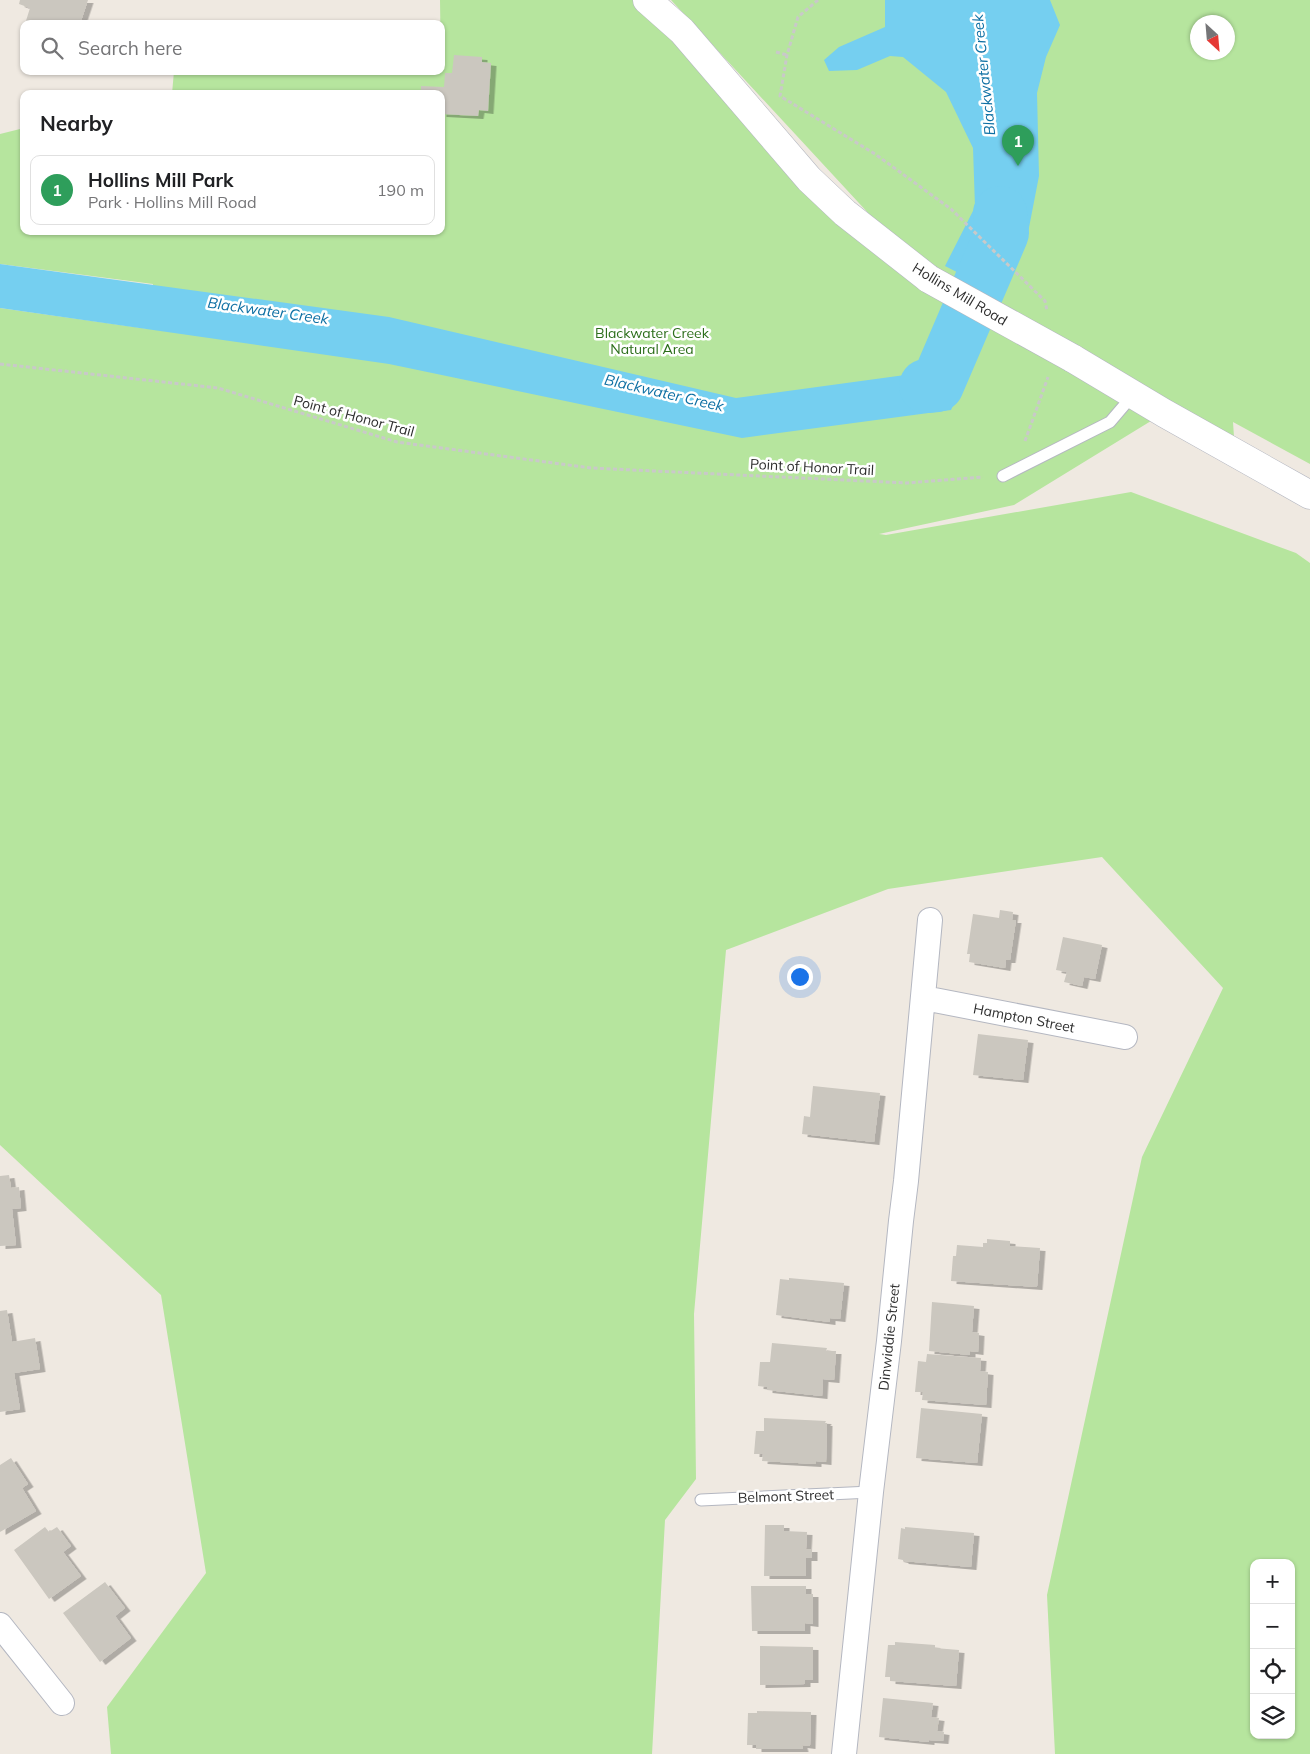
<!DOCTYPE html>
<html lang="en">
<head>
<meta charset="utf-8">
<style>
	body { margin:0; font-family:Mulish,sans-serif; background:#f2f2f2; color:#202124 }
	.controls { position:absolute; right:15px; bottom:15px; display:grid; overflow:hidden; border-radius:10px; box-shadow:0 1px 4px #0004 }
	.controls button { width:45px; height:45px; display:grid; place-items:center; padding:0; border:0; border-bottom:1px solid #e0e0e0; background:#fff; color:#202124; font:25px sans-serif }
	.compass { position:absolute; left:1190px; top:15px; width:45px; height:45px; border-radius:50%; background:#fff; box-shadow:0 1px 4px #0004; rotate:154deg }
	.you { position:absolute; left:799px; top:976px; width:18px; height:18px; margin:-12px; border:4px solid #fff; border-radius:50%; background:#1a73e8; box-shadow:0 0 0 8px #1a73e833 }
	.badge { display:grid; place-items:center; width:32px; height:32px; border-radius:50%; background:#d93025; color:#fff; font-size:16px; font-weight:700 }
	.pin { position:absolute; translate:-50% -41px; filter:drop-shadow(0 1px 2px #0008) }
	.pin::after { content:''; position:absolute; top:26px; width:18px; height:15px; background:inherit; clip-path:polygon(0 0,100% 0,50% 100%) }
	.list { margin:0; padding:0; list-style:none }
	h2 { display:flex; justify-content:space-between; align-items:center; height:65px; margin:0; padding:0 20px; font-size:21px }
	h2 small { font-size:16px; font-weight:400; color:#757577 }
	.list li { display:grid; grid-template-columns:32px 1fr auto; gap:15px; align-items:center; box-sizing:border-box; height:70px; margin:0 10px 10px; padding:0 10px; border:1px solid #e0e0e0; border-radius:10px }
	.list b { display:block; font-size:19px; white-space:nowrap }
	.list p { margin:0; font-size:16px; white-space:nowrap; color:#757577 }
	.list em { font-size:16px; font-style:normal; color:#757577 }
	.icon { flex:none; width:28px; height:28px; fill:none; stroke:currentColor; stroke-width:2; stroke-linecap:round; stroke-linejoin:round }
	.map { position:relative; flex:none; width:1310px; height:1754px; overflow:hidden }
	.search { position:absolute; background:#fff; box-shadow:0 1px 4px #0004; left:20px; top:20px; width:425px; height:55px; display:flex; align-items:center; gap:12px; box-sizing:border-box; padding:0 18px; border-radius:10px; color:#757577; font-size:19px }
	.panel { position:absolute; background:#fff; box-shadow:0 1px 4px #0004; left:20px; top:90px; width:425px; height:145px; border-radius:10px }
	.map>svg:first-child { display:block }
</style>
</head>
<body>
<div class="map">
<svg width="1310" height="1754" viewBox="0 0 1310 1754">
	<defs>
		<filter id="shadow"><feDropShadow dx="5.5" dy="3" stdDeviation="0" flood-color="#0004"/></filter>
	</defs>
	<rect width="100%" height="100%" fill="#efe9e1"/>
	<path fill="#b6e59e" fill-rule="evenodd" d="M440,0H647L737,93L920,269L671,0H1310V464L1233,422L1235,452L1164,413L1014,505L879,534L886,535L1131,492L1296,553L1310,563V1754H1055L1047,1595L1142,1157L1223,988L1102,857L888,889L726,950L694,1314L696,1479L665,1520L652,1754H111L107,1707L206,1573L161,1295L0,1145V308L149,329L153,284L0,264V134L24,128V231H441V94H172L174,71H441ZM1198,22H1228V52H1198ZM1254,1563H1291V1735H1254Z"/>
	<path fill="#75cff0" d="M885,0H1050L1060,25L1046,57L1037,93L1039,176L1026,243L998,293L945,266L975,207L973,148L946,92L903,57L890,56L857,70L829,71L824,60L839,47L885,27Z
		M0,264L389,317L736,398L927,372L952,319L983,343L951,410L742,438L389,364L0,308Z"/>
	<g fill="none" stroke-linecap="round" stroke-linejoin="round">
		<path stroke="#75cff0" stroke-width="54" d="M926,386L937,385L1002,233L1000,213"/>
	</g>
	<path fill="#cbc7bf" filter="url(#shadow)" d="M20,0H88L80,24H25L30,8L19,4Z
		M454,55L482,57V62L491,63L488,111L479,110L478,116L441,114V94H421V86L444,87L445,73H452Z
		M1000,910L1013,912L1012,920H1016L1010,960H1006L1005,968L969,962L970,954H967L973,914L999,918Z
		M1063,937L1102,945L1095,979L1084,977L1082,986L1064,982L1067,972L1056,970Z
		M978,1034L1028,1040L1023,1080L973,1075Z
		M813,1086L880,1093L874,1142L802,1134L804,1116L810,1117Z
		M9,1175L11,1188L19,1187L21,1208L12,1209L16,1245L0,1246V1176Z
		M987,1239L1010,1241V1246L1040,1248L1037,1287L951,1281L953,1256H956L957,1245L983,1247V1243H987Z
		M789,1278L844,1283L840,1319L830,1318V1322L776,1315L780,1279L789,1280Z
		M932,1302L974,1306L972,1332L979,1333L978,1352L970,1351V1355L929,1351Z
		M7,1310L12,1342L35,1338L40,1369L14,1373L20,1409L0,1412V1311Z
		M772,1343L827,1348L826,1351H836L834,1380L823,1379L822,1396L767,1390V1387L758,1386L760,1362H770Z
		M927,1354L981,1358L980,1371L988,1372L986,1405L922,1400L923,1392H915L918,1361L926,1362Z
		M921,1408L982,1414L977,1463L916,1458Z
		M764,1418L826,1421L825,1423H827L826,1462L816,1461V1464L762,1461L763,1454H754L756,1431H764Z
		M11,1458L28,1484L22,1488L36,1511L0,1532V1465Z
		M765,1525H784V1531L807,1532L806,1549H812V1558H806V1576H764Z
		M45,1527L49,1532L57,1527L71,1546L63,1552L81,1576L49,1599L14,1550Z
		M905,1527L974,1533L971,1567L903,1561V1560L898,1559L901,1528L905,1529Z
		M105,1582L125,1608L115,1616L131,1638L100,1662L63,1613Z
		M751,1586H806V1594H813V1624L805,1623V1631H752Z
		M895,1642L935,1645V1648L959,1650L956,1686L890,1681V1677H885L888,1645H895Z
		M760,1646L813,1647V1680H805V1684L760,1685Z
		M883,1698L933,1703L931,1717L939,1718L937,1731L944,1732L943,1741L929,1740V1742L879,1737Z
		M757,1711L811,1712L810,1746L802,1745L803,1749H756V1745H747L748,1713H757Z"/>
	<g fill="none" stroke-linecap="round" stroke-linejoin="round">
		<g stroke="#b4b7c1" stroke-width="13">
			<path id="lane" d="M1003,476L1110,422L1133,395
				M701,1500L871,1492"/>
		</g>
		<g stroke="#b4b7c1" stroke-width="26">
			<path id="street" d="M924,998L1125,1037
				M0,1625L62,1703
				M844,1754L871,1492L889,1341L901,1221L906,1181L930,920"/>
		</g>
		<g stroke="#b4b7c1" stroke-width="29">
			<path id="secondary" d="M647,0L682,31L809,179L845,213L929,279
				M1072,358L1164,413L1310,495"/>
		</g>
		<path stroke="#c9c9c9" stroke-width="3" stroke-dasharray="4 2.5" stroke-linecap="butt" d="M818,0L798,17L787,55L780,96L875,154L951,209L1045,301L1047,311
			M776,52L787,55
			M0,364L218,388L397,442L591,468L907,483L983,477
			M1025,441L1048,377"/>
		<use href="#lane" stroke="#fff" stroke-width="11"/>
		<use href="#street" stroke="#fff" stroke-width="24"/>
		<use href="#secondary" stroke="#fff" stroke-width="28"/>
		<g stroke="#b4b7c1" stroke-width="29" stroke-linecap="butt">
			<path id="secondary-bridge" d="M929,279L1072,358"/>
		</g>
		<use href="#secondary-bridge" stroke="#fff" stroke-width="28"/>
	</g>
	<g text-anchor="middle" stroke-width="5" stroke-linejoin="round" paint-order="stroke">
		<g font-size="14" fill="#2e2e2e" stroke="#fff">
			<text transform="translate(960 294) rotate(31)" y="5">Hollins Mill Road</text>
			<text transform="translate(354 416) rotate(15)" y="5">Point of Honor Trail</text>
			<text transform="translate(812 467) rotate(3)" y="5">Point of Honor Trail</text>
			<text transform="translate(1024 1018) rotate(11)" y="5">Hampton Street</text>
			<text transform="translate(889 1337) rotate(-84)" y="5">Dinwiddie Street</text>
			<text transform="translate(786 1496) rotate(-2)" y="5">Belmont Street</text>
		</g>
		<g font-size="14" fill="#2c6e1b" stroke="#fff">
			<text x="652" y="338">Blackwater Creek<tspan x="652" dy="16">Natural Area</tspan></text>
		</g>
		<g font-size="15" font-style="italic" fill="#0d6fa3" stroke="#fff">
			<text transform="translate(984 75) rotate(-96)" y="5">Blackwater Creek</text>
			<text transform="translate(268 311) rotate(8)" y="5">Blackwater Creek</text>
			<text transform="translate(664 393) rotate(13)" y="5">Blackwater Creek</text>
		</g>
	</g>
</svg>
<div class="controls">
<button>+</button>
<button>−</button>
<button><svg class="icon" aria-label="locate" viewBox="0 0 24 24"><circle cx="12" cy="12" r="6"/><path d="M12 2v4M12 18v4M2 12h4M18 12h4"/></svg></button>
<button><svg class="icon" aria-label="layers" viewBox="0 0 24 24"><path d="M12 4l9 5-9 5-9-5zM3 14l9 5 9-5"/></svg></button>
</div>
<svg class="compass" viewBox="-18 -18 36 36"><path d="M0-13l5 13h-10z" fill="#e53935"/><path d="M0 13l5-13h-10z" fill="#757577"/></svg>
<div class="you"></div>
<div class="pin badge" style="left:1018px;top:166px;background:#2e9e5b">1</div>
<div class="search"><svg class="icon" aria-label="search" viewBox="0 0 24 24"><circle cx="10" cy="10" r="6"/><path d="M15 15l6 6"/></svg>Search here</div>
<section class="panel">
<h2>Nearby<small></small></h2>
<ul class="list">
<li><span class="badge" style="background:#2e9e5b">1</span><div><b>Hollins Mill Park</b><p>Park · Hollins Mill Road</p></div><em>190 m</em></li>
</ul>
</section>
</div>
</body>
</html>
